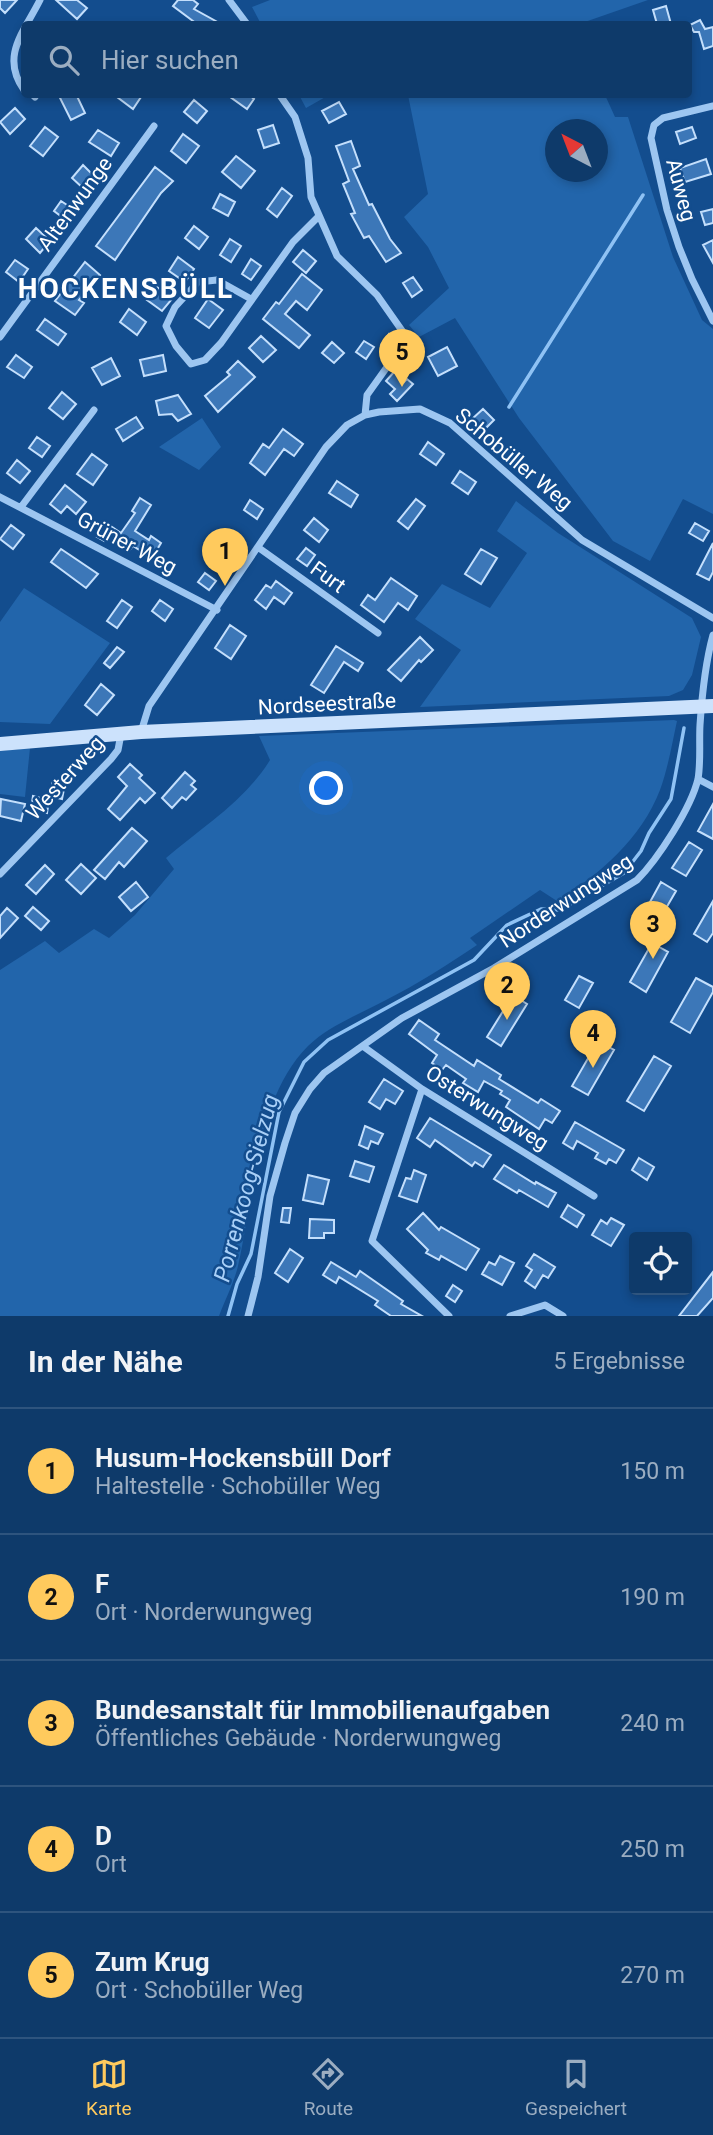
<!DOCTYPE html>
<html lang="de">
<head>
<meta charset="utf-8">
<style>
	body { margin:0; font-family:Roboto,sans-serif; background:#174170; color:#f1f3f6 }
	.controls { position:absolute; right:21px; bottom:21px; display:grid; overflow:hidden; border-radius:7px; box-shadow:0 4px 10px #0003 }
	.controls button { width:63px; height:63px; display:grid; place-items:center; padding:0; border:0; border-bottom:2px solid #2e547e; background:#0e3a6a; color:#f1f3f6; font:35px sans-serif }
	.compass { position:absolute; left:545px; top:119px; width:63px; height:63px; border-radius:50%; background:#0e3a6a; box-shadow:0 4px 10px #0003; rotate:318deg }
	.you { position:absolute; left:327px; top:789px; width:24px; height:24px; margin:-18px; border:5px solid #fff; border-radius:50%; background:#1a73e8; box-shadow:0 0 0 10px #1a73e833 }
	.badge { display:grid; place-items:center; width:46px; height:46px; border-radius:50%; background:#ffca5d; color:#111; font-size:23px; font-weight:700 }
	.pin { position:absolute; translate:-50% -58px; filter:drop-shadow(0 2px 4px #0008) }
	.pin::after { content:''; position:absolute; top:37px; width:24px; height:21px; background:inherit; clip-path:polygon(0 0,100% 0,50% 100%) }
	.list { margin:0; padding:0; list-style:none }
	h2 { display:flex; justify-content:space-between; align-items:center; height:91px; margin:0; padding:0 28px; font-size:30px }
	h2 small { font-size:23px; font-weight:400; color:#9badc1 }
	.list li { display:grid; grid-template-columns:46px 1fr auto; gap:21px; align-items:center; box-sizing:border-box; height:126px; padding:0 28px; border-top:2px solid #2e547e }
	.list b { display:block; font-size:26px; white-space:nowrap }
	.list p { margin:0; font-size:23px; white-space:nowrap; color:#9badc1 }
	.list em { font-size:23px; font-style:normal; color:#9badc1 }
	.icon { flex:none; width:38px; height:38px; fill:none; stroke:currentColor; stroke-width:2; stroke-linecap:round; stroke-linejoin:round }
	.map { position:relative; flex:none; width:713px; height:1316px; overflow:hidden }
	.search { position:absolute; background:#0e3a6a; box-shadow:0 4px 10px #0003; left:21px; right:21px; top:21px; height:77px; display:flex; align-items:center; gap:18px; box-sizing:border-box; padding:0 24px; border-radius:7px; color:#9badc1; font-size:26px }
	.sheet { height:721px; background:#0e3a6a }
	nav { display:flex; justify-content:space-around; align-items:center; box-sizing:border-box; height:98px; border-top:2px solid #2e547e; background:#0e3a6a; font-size:19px; color:#9badc1 }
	nav a { display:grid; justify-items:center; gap:4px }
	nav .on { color:#ffca5d }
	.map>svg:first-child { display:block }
</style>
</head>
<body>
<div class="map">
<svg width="713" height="1316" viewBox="0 0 713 1316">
	<rect width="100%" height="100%" fill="#134d8e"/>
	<path fill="#2265ab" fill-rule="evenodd" d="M270,0H648L579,24H261L252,7Z
		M299,95H329L306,108Z
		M408,95H605L615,117H628L673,257L702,320L713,329V514L683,499L650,561L613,541L519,418L455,318L419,337L409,325L449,288L428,247L404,217L428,194ZM556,130H598V172H556Z
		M202,418L221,447L199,470L159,447Z
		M516,501L558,533L692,618L701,637L692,675L683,690L669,696L420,707L461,650L415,619L442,584L490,608L527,553L497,531Z
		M24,588L110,643L50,724L0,722V622Z
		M674,720L677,721C672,744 668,768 660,790C641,839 600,874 557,901L540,890L470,938L477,945C447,965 418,984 386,1000C360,1014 330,1025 308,1046C255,1099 254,1197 238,1266C234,1283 225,1300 219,1316H0V970L45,941L59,953L94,929L109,938L135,915L174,869L166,858C202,827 245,801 270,760L259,736Z
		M30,748L25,797L0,794V751Z"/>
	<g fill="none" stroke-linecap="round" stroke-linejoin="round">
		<path stroke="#8fc2f4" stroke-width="3.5" d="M509,407L643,195
			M228,1316L237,1284L251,1254L279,1112L304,1062L328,1040L474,960L507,925L541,909L560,910L624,873L641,851L649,833L671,799L684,728"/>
	</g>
	<path fill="#3c77b8" stroke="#c4dffc" stroke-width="2" d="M0,0H17L5,13L0,8Z
		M56,0H77L87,8L77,19Z
		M178,0H193L198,4L194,9L221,24H197L173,6Z
		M666,6L671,24H657L653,10Z
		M700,20L705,29L713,27V46L704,49L699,32H694L690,25Z
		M67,94H76L85,113L71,120L60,98Z
		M113,94H143L133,109Z
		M226,94H248L254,99L247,109Z
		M194,100L207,111L197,123L184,112Z
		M339,102L346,114L329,123L322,111Z
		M15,108L25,119L10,134L0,122Z
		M273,125L279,143L264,148L258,130Z
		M45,127L58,137L43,156L30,146Z
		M692,127L696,138L680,144L676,132Z
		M98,130L119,143L111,156L89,142Z
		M183,134L199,146L186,163L171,151Z
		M351,141L360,166L353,169L369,205L372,204L390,239L401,253L386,262L369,236L364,238L351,214L355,213L343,184L349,181L336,146Z
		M236,156L255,171L241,188L222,172Z
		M706,159L711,174L685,182L680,168Z
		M83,165L95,177L84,189L72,178Z
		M155,167L173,181L161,193L115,260L96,246Z
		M282,188L292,196L277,217L267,209Z
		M220,194L235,202L228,216L213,208Z
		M61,201L73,209L66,220L54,211Z
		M713,209V223L705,225L701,212Z
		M194,226L208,237L199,249L185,238Z
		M36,228L50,241L40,253L26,239Z
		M230,239L241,246L231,262L220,255Z
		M713,240V263L703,245Z
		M303,250L316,261L306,273L293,262Z
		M178,257L194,269L185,282L169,271Z
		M251,259L261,266L251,280L242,274Z
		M15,260L28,269L19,282L6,272Z
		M85,262L100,275L79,300L84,303L75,315L55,301Z
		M302,274L322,290L307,310L296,301L285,314L310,335L299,348L263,319L276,302L279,304Z
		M413,277L422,290L412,297L403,283Z
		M157,287L172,299L162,311L147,300Z
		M208,299L223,310L209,328L195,318Z
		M129,309L146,322L137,335L120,322Z
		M45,319L66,334L58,345L37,330Z
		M389,334L400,342L391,353L381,345Z
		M261,336L276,350L263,362L249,348Z
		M364,341L374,347L366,359L356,352Z
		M332,342L344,353L334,363L322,353Z
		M447,347L457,366L438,376L428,357Z
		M16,355L32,367L24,378L7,367Z
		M163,355L166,371L144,376L140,360Z
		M111,358L120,376L102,385L92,368Z
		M238,361L255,377L218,412L205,396L230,375L227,372Z
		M394,372L404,382L407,379L413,384L397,401L390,394L395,389L386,381Z
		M62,392L76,404L63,419L49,408Z
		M178,395L191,414L178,421L172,414L159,415L156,401Z
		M483,409L494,420L483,431L472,419Z
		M136,417L143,428L123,441L116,429Z
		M283,429L303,444L294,456L284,449L265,475L250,463L263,444L269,448Z
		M37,437L50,446L42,457L29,448Z
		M428,442L444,454L436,465L420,454Z
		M92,454L107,465L93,485L77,474Z
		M17,460L30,471L20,483L7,473Z
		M460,471L476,482L468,494L452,483Z
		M337,481L358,495L351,507L329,493Z
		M65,485L86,502L76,514L67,506L61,513L50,504Z
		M140,498L151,505L135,531L149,540L151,536L161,543L152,558L133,546L129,551L107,536L104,541L97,537L106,523L121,533L135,513L132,511Z
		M416,499L425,506L408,529L398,521Z
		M250,500L263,509L257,519L244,510Z
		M314,518L328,530L319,542L304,530Z
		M695,523L709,531L703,541L689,533Z
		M11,525L24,535L13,549L0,539Z
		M227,536L240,545L232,556L219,548Z
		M713,543V572L709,580L697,574Z
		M306,548L315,555L307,566L297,559Z
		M61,549L98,574L86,588L51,562Z
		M481,549L497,558L481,584L465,574Z
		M205,573L216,581L209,590L198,582Z
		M391,578L417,596L408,610L398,603L384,622L361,605L368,595L375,600Z
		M276,581L292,593L284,604L274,597L266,609L255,600L266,585L271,588Z
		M122,600L132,607L117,628L107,621Z
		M160,600L173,609L165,621L152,611Z
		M230,625L246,636L231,659L215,648Z
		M420,637L433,650L421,662L419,660L401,681L388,670Z
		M336,646L363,663L358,671L344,662L324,693L311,685Z
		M117,647L124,652L110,668L104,663Z
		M101,684L114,695L97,715L85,705Z
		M130,764L142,775L139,778L155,793L145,803L140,798L120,820L108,809L127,786L118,777Z
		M185,772L195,781L191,785L196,789L186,800L182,797L172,808L162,798Z
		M53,781L65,784L62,799L49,796Z
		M33,796L49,800L47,813L31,809Z
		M1,799L25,804L21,821L0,816Z
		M713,804V839L698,831Z
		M132,828L147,841L124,867L119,862L105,879L94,870Z
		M689,842L702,850L686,876L672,868Z
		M81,864L96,878L81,894L66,880Z
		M45,865L54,874L36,894L26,885Z
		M136,882L148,897L131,911L119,897Z
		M661,882L676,891L665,910L650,902Z
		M713,901V933L707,942L694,934Z
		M33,907L49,921L41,930L25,916Z
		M7,908L18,918L0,938V916Z
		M652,943L668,952L646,992L630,982Z
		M579,976L593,983L579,1008L565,1000Z
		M696,978L713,987V992L690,1033L671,1022Z
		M513,995L527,1004L501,1046L487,1037Z
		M419,1020L439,1034L435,1040L474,1066L477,1060L501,1075L499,1079L538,1103L541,1099L560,1111L552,1123L545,1119L539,1129L506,1107L510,1100L500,1094L502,1091L484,1081L478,1092L463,1083L466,1079L446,1065L442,1070L432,1063L437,1055L409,1034Z
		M598,1041L614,1050L588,1095L572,1086Z
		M654,1056L671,1066L644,1111L627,1101Z
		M384,1079L403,1091L395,1104L386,1099L380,1109L369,1102Z
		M430,1118L491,1155L483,1167L475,1162L472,1166L435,1140L430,1147L417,1138Z
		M575,1122L624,1150L616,1163L609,1159L606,1164L595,1158L598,1153L577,1141L573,1149L563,1143Z
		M365,1126L383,1134L378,1144L371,1141L368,1149L359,1145Z
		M639,1158L654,1167L647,1180L632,1170Z
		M355,1161L374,1167L369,1182L350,1176Z
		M504,1165L535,1184L536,1182L556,1193L548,1207L519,1190L517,1193L494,1179Z
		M414,1170L426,1175L417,1202L399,1196L406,1178L411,1179Z
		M308,1175L329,1180L323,1204L303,1200Z
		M568,1205L584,1215L577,1227L561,1217Z
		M283,1208H291L289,1223L281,1222Z
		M423,1213L439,1230L441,1227L479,1249L466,1270L441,1256L439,1260L426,1253L428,1250L407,1229Z
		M611,1218L624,1225L611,1246L592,1235L601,1220L607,1224Z
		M310,1219L334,1220V1233H324V1238H309Z
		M290,1249L303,1258L288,1282L275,1273Z
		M534,1254L555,1267L548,1278L543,1275L535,1288L525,1281L532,1270L526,1266Z
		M500,1256L514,1263L502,1285L482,1274L489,1262L495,1265Z
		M331,1262L356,1277L360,1271L403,1301L401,1304L422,1316H391L375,1305L378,1301L339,1277L336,1283L323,1275Z
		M713,1272V1298L697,1316H679Z
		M453,1285L462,1291L455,1302L446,1296Z"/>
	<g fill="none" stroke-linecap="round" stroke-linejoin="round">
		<path stroke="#9dc6f1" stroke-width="7" d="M229,0L247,24
			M24,90C0,56 24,32 40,0
			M32,94L35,97
			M279,94L295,117L308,158L311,197L337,256L377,295L403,332L414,341L387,367L367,395L365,415
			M713,106L663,118L654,125L651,138L667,210L679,247L692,279L713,321
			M251,299L217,280L198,282L175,307L166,326L176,346L191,364L205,360L221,343L293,242L319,216
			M0,337L154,126
			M0,497L217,610
			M21,507L94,410
			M259,548L378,633
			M141,732L149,706L326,447L347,425L365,415L379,412L420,409L450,423L582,540L713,618
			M698,779L713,787
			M0,874L111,759L118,750L121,734
			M364,1047L422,1089L594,1196
			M422,1089L372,1241L449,1316
			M248,1316L258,1277L270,1196L285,1143L295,1113L310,1089L324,1073L402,1018L494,968L637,880C658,859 691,808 698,779C701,762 699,742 700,725C702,695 705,664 713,635
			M510,1316L545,1305L563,1316"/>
		<path stroke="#cce2fc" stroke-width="14" d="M0,744L141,732L713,706"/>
	</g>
	<g text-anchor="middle" stroke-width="5" stroke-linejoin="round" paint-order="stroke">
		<g font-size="21" fill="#fff" stroke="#134d8e">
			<text transform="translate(681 190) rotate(75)" y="7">Auweg</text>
			<text transform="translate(75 204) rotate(-54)" y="7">Altenwunge</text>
			<text transform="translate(514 459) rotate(40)" y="7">Schobüller Weg</text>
			<text transform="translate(127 543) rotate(28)" y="7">Grüner Weg</text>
			<text transform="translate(328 577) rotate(36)" y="7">Furt</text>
			<text transform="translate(327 704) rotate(-3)" y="7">Nordseestraße</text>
			<text transform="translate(65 778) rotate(-48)" y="7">Westerweg</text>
			<text transform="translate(566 901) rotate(-33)" y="7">Norderwungweg</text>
			<text transform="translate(487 1108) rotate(32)" y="7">Osterwungweg</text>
		</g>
		<g font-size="23" font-style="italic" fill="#a9d0f8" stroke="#134d8e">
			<text transform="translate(246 1188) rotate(-75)" y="8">Porrenkoog-Sielzug</text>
		</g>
		<g font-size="28" font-weight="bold" letter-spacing="2" fill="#fff" stroke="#134d8e">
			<text x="126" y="298">HOCKENSBÜLL</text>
		</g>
	</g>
</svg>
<div class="controls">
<button><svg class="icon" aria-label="locate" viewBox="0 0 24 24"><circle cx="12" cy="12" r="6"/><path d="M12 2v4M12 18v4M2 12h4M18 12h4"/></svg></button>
</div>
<svg class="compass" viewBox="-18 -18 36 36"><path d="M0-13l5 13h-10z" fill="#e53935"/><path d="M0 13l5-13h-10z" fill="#9badc1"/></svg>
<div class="you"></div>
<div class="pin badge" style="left:225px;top:586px">1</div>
<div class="pin badge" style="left:507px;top:1020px">2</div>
<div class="pin badge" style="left:653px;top:959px">3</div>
<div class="pin badge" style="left:593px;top:1068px">4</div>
<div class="pin badge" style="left:402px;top:387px">5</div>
<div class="search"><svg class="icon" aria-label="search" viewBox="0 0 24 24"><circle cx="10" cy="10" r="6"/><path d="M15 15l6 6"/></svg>Hier suchen</div>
</div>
<section class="sheet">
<h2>In der Nähe<small>5 Ergebnisse</small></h2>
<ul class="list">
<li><span class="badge">1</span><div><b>Husum-Hockensbüll Dorf</b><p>Haltestelle · Schobüller Weg</p></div><em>150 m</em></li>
<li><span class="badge">2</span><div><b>F</b><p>Ort · Norderwungweg</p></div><em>190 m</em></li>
<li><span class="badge">3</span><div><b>Bundesanstalt für Immobilienaufgaben</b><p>Öffentliches Gebäude · Norderwungweg</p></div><em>240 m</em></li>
<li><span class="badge">4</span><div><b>D</b><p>Ort</p></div><em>250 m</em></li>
<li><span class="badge">5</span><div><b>Zum Krug</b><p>Ort · Schobüller Weg</p></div><em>270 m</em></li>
</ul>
</section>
<nav>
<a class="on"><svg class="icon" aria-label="map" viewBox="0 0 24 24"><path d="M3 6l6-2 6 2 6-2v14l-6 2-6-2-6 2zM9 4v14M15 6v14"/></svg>Karte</a>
<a><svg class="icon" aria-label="directions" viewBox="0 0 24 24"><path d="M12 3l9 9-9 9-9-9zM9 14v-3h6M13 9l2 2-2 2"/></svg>Route</a>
<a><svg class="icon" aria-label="saved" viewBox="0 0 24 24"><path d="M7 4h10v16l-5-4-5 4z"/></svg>Gespeichert</a>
</nav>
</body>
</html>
